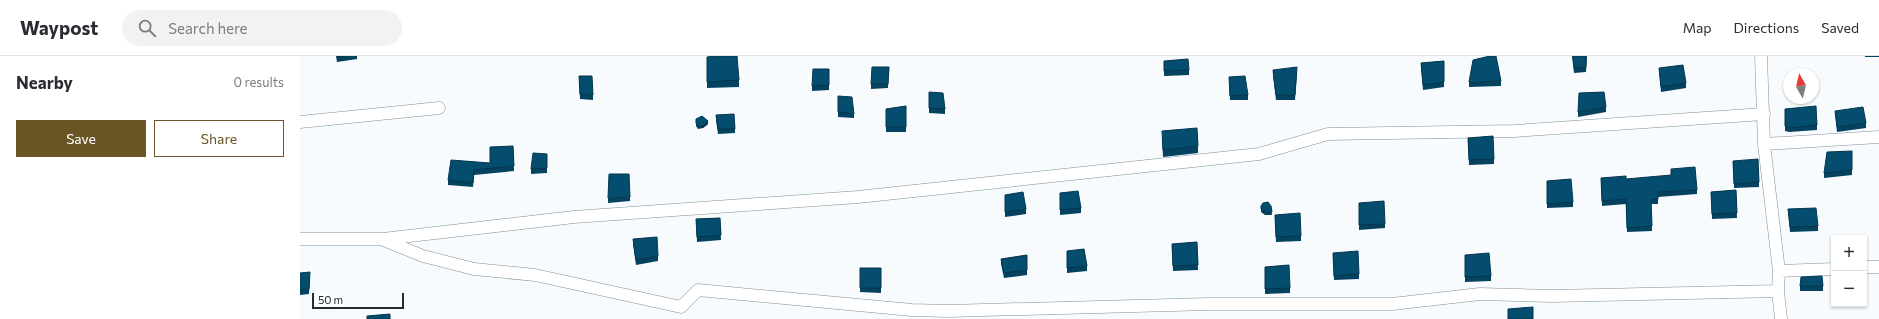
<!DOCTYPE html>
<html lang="en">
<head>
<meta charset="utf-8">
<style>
	body { margin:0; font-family:Commissioner,sans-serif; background:#f2f2f3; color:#2b2b33 }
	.controls { position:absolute; right:12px; bottom:12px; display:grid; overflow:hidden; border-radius:0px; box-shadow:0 1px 3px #0004 }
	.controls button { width:36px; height:36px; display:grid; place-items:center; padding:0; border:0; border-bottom:1px solid #e1e1e2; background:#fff; color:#2b2b33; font:20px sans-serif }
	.compass { position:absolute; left:1483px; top:12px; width:36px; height:36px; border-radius:50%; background:#fff; box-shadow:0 1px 3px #0004; rotate:352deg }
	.scale { position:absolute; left:12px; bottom:10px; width:92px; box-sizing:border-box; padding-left:4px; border:2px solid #242b31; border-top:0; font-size:11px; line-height:14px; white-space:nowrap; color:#242b31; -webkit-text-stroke:3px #fff; paint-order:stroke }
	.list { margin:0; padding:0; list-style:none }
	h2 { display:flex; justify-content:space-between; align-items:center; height:52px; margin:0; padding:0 16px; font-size:17px }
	h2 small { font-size:13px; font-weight:400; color:#7c7c81 }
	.actions { display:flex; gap:8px; padding:12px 16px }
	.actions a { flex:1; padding:9px 0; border:1px solid #6a5625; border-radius:0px; text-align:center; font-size:14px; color:#6a5625 }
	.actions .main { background:#6a5625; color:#fff }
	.icon { flex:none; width:22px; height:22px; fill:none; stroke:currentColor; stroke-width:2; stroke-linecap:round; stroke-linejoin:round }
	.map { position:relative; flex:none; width:1579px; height:263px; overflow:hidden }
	header { display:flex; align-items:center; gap:24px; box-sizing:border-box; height:56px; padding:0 20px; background:#fff; border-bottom:1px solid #e1e1e2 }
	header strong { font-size:19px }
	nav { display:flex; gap:22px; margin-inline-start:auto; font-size:14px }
	.search { width:280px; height:36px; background:#f2f2f3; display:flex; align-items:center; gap:10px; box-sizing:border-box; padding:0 14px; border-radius:22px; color:#7c7c81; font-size:15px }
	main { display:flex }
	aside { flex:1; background:#fff }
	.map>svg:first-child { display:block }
</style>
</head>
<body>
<header>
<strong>Waypost</strong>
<div class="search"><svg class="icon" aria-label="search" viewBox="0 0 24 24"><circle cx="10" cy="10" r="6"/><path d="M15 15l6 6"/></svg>Search here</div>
<nav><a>Map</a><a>Directions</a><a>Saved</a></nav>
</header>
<main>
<aside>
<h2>Nearby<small>0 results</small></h2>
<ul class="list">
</ul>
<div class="actions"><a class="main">Save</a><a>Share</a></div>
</aside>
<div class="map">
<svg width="1579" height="263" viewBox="0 0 1579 263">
	<rect width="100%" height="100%" fill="#f7fbfe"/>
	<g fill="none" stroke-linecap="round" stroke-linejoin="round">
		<g stroke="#7d909d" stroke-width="13">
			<path id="street" d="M1461,0L1464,88L1479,215L1478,235L1481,263
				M0,66L139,52
				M1464,88L1579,81
				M0,183H81L123,200L174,213L235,219L381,251L398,234L612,254L648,255L909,248H1092L1180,238L1253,240L1478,235
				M83,183L274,161L558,141L959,98L1028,78L1214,75L1464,58
				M1564,211H1579
				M1479,215L1534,213"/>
		</g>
		<use href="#street" stroke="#fff" stroke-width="12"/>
	</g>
	<path fill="#04425f" d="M36,0H57V3L37,6Z
		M1272,0H1287L1286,16L1274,17Z
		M1565,0H1579V1H1565Z
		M407,1L439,24V31L407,32Z
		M864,5L889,14V19L864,20Z
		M1144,5V31L1123,34L1121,7Z
		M589,11L588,32L571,33V28Z
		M1359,12L1386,27V32L1361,36Z
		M529,13V34L512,35V30Z
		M973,14L997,16L995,44H976L973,19Z
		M279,25L293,39V44L280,43Z
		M1201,25V30L1169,31V26Z
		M929,26L948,39V44H930Z
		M629,36L645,53V58L629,57Z
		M538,40L554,58V62L538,61Z
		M606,50V76H586V53Z
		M1306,51V56L1278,61V56Z
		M1485,53L1517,69V74L1489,76L1485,75Z
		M1535,55L1566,67V72L1537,76Z
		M416,59L435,73V77L418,78L416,64Z
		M396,63L408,68L403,72L398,73L396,70Z
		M862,82L898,90V97L863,101Z
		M1168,82L1194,103V108L1169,109Z
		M213,90L214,115L174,119L173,131L148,129V124L190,107Z
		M1552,95V119L1524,122V117Z
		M247,98V117L231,118V113Z
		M1433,105L1459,126V131L1434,132Z
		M1301,122L1326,123L1397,134V138L1358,141V148H1351L1352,175L1327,176L1326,148L1302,150Z
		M1247,125L1273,146V151L1247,152Z
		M1436,134L1437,162L1412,163L1411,136Z
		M760,137L781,152V157L760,159Z
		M705,139L726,153V158L705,161Z
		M330,141V145L308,147V142Z
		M1059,147L1085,168V172L1059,174Z
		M961,150H971L972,159H965L961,156Z
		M1488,153L1518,170V175L1490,176Z
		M975,159L1001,180V185L976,186Z
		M420,162L421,184L397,186L396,163Z
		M333,183L358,200V205L336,209L333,188Z
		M897,186L898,214L873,215L872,188Z
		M767,195L787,210V215L767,217Z
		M1033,197L1059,218V223L1034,224Z
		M727,199V219L704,222L701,208V203Z
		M1165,199L1191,220V225L1165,226Z
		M965,211L990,232V237L965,238Z
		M560,212H581V237L560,236Z
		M0,217L10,221L9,238L0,239Z
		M1500,230H1523V235H1500Z"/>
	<path fill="#04364d" d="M408,65V68L403,72V70Z"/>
	<path fill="#054d6e" stroke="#04364d" d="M37,0H46L37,1Z
		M415,0H437L439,24L407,26V1Z
		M1190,0H1196L1201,25L1169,26L1173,4Z
		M1273,0H1286V11L1274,12Z
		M888,3L889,14L864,15V5Z
		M1144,5V26L1123,29L1121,7Z
		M1383,9L1386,27L1361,31L1359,12Z
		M572,11H589L588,28H571Z
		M997,11L995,39H976L973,14Z
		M513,13H529V29L512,30Z
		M279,20H292L293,39L280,38Z
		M945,20L948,39L930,40L929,21Z
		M629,36L643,37L645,53L629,52Z
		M1304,36L1306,51L1278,56L1279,37Z
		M538,40L552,41L554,58L538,56Z
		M606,50V71H586V53Z
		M1516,50L1517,69L1489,72L1485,70V53Z
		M1563,51L1566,67L1537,71L1535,55Z
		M434,58L435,73H418L416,59Z
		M402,60L408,65L403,70H398L396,67V63Z
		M897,72L898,90L863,94L862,75Z
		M1193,80L1194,103L1169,104L1168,82Z
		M213,90L214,110L174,114L173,127L148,124L151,104L190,107V91Z
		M1552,95V114L1524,117L1527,96Z
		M233,97L247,98V112L231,113Z
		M1458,103L1459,126L1434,128L1433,105Z
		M1395,111L1397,134L1358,136V143L1351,144L1352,170L1327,172L1326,143L1302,145L1301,122L1326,120V123L1371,119V113Z
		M309,118H329L330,141L308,142Z
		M1271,123L1273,146L1247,148V125Z
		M1436,134L1437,157L1412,158L1411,136Z
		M778,135L781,152L760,154V137Z
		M723,136L726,153L705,156V139Z
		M1084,145L1085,168L1059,169V147Z
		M968,146L971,150L972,156H965L961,153V150L963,147Z
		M1516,152L1518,170L1490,171L1488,153Z
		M1000,157L1001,180L976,181L975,159Z
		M420,162L421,179L397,181L396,163Z
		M357,181L358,200L336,204L333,183Z
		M897,186L898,209L873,210L872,188Z
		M784,193L787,210L767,212V195Z
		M1058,195L1059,218L1034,220L1033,197Z
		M1189,197L1191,220L1165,221V199Z
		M727,199V214L704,217L701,203Z
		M989,209L990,232L965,233V211Z
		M560,212H581V232H560Z
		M10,216L9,233L0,234V217Z
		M1522,220L1523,230H1500L1501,221Z
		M1233,251V263H1208V253Z
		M90,258V263H67V260Z"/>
</svg>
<div class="controls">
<button>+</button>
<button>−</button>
</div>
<svg class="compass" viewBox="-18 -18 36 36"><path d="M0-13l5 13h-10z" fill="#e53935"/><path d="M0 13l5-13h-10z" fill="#7c7c81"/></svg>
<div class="scale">50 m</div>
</div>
</main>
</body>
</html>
